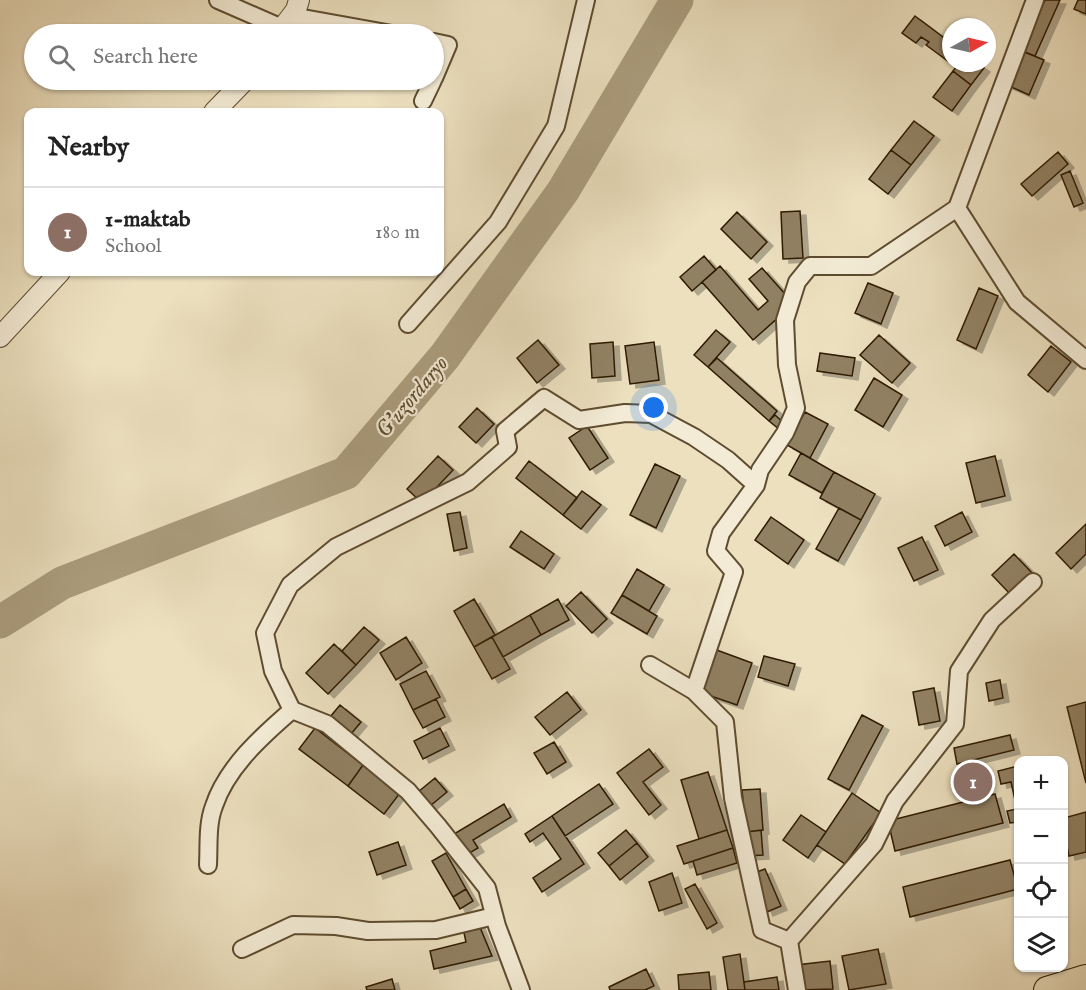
<!DOCTYPE html>
<html lang="en">
<head>
<meta charset="utf-8">
<style>
	body { margin:0; font-family:"IM FELL English",serif; background:#f6f6f6; color:#222 }
	.controls { position:absolute; right:18px; bottom:18px; display:grid; overflow:hidden; border-radius:12px; box-shadow:0 2px 4px #0004 }
	.controls button { width:54px; height:54px; display:grid; place-items:center; padding:0; border:0; border-bottom:2px solid #e0e0e0; background:#fff; color:#222; font:30px sans-serif }
	.compass { position:absolute; left:942px; top:18px; width:54px; height:54px; border-radius:50%; background:#fff; box-shadow:0 2px 4px #0004; rotate:82deg }
	.you { position:absolute; left:654px; top:408px; width:21px; height:21px; margin:-15px; border:4px solid #fff; border-radius:50%; background:#1a73e8; box-shadow:0 0 0 9px #1a73e833 }
	.badge { display:grid; place-items:center; width:39px; height:39px; border-radius:50%; background:#db2777; color:#fff; font-size:20px; font-weight:700 }
	.pin { position:absolute; translate:-50% -50%; border:3px solid #fff; box-shadow:0 2px 6px #0006 }
	.list { margin:0; padding:0; list-style:none }
	h2 { display:flex; justify-content:space-between; align-items:center; height:78px; margin:0; padding:0 24px; font-size:26px }
	h2 small { font-size:20px; font-weight:400; color:#767676 }
	.list li { display:grid; grid-template-columns:39px 1fr auto; gap:18px; align-items:center; box-sizing:border-box; height:90px; padding:0 24px; border-top:2px solid #e0e0e0 }
	.list b { display:block; font-size:22px; white-space:nowrap }
	.list p { margin:0; font-size:20px; white-space:nowrap; color:#767676 }
	.list em { font-size:20px; font-style:normal; color:#767676 }
	.icon { flex:none; width:33px; height:33px; fill:none; stroke:currentColor; stroke-width:2; stroke-linecap:round; stroke-linejoin:round }
	.map { position:relative; flex:none; width:1086px; height:990px; overflow:hidden }
	.search { position:absolute; background:#fff; box-shadow:0 2px 4px #0004; left:24px; top:24px; width:420px; height:66px; display:flex; align-items:center; gap:15px; box-sizing:border-box; padding:0 21px; border-radius:33px; color:#767676; font-size:22px }
	.panel { position:absolute; background:#fff; box-shadow:0 2px 4px #0004; left:24px; top:108px; width:420px; height:168px; border-radius:12px }
	.map>svg:first-child { display:block }
</style>
</head>
<body>
<div class="map">
<svg width="1086" height="990" viewBox="0 0 1086 990">
	<defs>
		<filter id="shadow"><feDropShadow dx="6" dy="4" stdDeviation="0" flood-color="#0004"/></filter>
	</defs>
	<rect width="100%" height="100%" fill="#ece0bf"/>
	<filter id="stains"><feTurbulence type="fractalNoise" baseFrequency=".00333" numOctaves="4"/><feColorMatrix values="0 0 0 0 .2 0 0 0 0 .09 0 0 0 0 .02 0 0 0 .5 -.17"/></filter>
	<radialGradient id="worn" r=".72"><stop offset=".6" stop-color="#630" stop-opacity="0"/><stop offset="1" stop-color="#630" stop-opacity=".3"/></radialGradient>
	<g fill="none" stroke-linecap="round" stroke-linejoin="round">
		<path stroke="#ab9d7e" stroke-width="33" d="M0,622L62,583L346,473L445,356L563,191L677,0"/>
	</g>
	<path fill="#918164" stroke="#2e1a01" stroke-width="1.5" filter="url(#shadow)" d="M1045,0H1060L1035,56L1022,51Z
		M1078,0H1086V14L1074,9Z
		M915,16L951,43V63H959L956,67L926,45L929,42L921,37L916,43L902,33Z
		M1022,51L1044,60L1029,95L1007,85Z
		M959,63H977L984,68L971,85L953,71Z
		M953,71L971,85L952,111L933,97Z
		M914,121L934,136L911,165L891,150Z
		M891,150L911,165L888,194L869,179Z
		M1058,152L1068,164L1032,196L1021,184Z
		M1070,171L1083,203L1074,207L1061,175Z
		M800,211L803,258L783,259L781,212Z
		M737,212L767,242L751,259L721,229Z
		M704,256L716,270L692,291L680,277Z
		M720,266L758,310L768,301L749,279L762,268L786,295L781,315L753,340L702,282Z
		M868,283L893,293L881,324L855,313Z
		M979,288L998,296L976,349L957,340Z
		M716,330L730,342L708,367L694,355Z
		M879,335L910,363L892,383L860,355Z
		M538,340L559,365L537,383L517,358Z
		M613,342L615,376L592,378L590,344Z
		M654,342L659,380L630,384L625,346Z
		M1051,346L1071,362L1048,392L1028,375Z
		M820,353L855,358L852,376L817,371Z
		M717,358L777,411L769,421L708,367Z
		M874,378L902,395L883,427L855,410Z
		M477,408L494,424L476,443L459,427Z
		M805,412L828,424L810,458L787,445Z
		M775,415L785,424L780,430L769,421Z
		M587,426L608,458L590,470L569,438Z
		M801,453L834,472L822,493L789,475Z
		M438,456L453,470L422,503L407,489Z
		M995,456L1005,496L976,503L966,463Z
		M529,461L577,498L563,515L516,478Z
		M655,464L680,476L656,528L630,515Z
		M834,472L875,494L861,520L820,498Z
		M582,491L601,505L581,529L563,515Z
		M839,508L861,520L838,561L816,549Z
		M460,512L467,548L454,551L447,514Z
		M962,512L972,532L945,546L935,526Z
		M771,517L804,540L788,564L755,540Z
		M1086,524V554L1071,569L1056,553Z
		M521,531L554,554L544,569L510,547Z
		M922,537L938,570L914,581L898,548Z
		M1014,554L1033,574L1011,595L992,575Z
		M637,569L664,585L649,611L622,595Z
		M581,592L607,619L592,633L566,606Z
		M622,595L657,616L647,634L611,613Z
		M474,599L495,635L474,647L454,611Z
		M558,599L569,620L541,635L530,615Z
		M530,615L541,635L503,657L492,637Z
		M364,627L379,640L356,665L342,651Z
		M406,637L422,663L396,680L380,653Z
		M492,637L510,669L492,679L474,647Z
		M334,644L356,665L328,694L306,673Z
		M714,649L752,663L737,705L699,692Z
		M764,656L795,664L788,686L758,677Z
		M426,671L440,697L413,710L400,684Z
		M1000,680L1003,698L989,701L986,683Z
		M934,688L940,721L919,725L913,692Z
		M567,692L581,710L550,735L535,717Z
		M436,699L445,717L423,728L413,710Z
		M1086,702V783L1067,707Z
		M340,705L361,722L351,734L330,717Z
		M862,715L883,726L849,790L828,779Z
		M315,728L363,765L348,786L299,749Z
		M440,728L449,746L423,759L414,741Z
		M1010,735L1014,750L957,764L954,748Z
		M554,742L566,762L547,774L534,753Z
		M649,749L663,767L643,782L661,805L649,815L617,773Z
		M363,765L400,793L384,814L348,786Z
		M1018,766V822L1010,823L1007,811L1017,809L1011,782L1001,784L998,771Z
		M708,772L727,830L699,839L681,780Z
		M435,778L447,792L430,806L418,792Z
		M599,784L613,804L565,836L552,816Z
		M760,789L763,830L746,832L742,790Z
		M852,793L881,813L845,864L817,845Z
		M995,794L1003,823L895,851L888,821Z
		M504,804L511,817L473,840L478,848L466,855L454,834Z
		M1086,812V852L1069,856L1064,833V818Z
		M801,815L826,832L808,858L783,840Z
		M552,816L584,864L542,892L533,878L561,859L543,833L530,842L525,834Z
		M626,830L637,843L609,866L598,853Z
		M727,830L733,848L684,864L677,846Z
		M761,830L763,855L748,856L746,832Z
		M398,842L406,865L377,875L369,852Z
		M637,843L648,857L620,880L609,866Z
		M733,848L737,863L697,875L693,861Z
		M446,853L466,889L453,897L432,861Z
		M1010,860L1018,889L910,917L903,887Z
		M765,869L781,906L767,912L751,874Z
		M672,873L682,903L659,911L649,882Z
		M695,884L717,923L707,929L685,889Z
		M466,889L473,901L460,909L453,897Z
		M479,925L492,956L434,969L430,951L466,942L463,928Z
		M878,949L886,984L849,990L842,956Z
		M740,954L745,990H728L723,957Z
		M830,961L833,989L799,990L796,965Z
		M646,969L654,986L645,990H610L609,987Z
		M709,972L711,990H679L678,975Z
		M777,977L779,990H745L744,982Z
		M392,979L395,990H367L366,987Z"/>
	<g fill="none" stroke-linecap="round" stroke-linejoin="round">
		<g stroke="#5e4c30" stroke-width="20">
			<path id="minor" d="M218,0L282,28
				M1035,0L957,208L1017,302L1086,360
				M292,16L392,34
				M434,42L448,45L434,78
				M423,101L433,80
				M408,324L498,222L556,126L586,0
				M650,665L694,691L725,722L733,798L762,930L789,941L797,990
				M694,691L734,572L716,551L721,533L756,485L760,470L785,433L796,408L787,365L785,320L797,282L810,266H871L957,208
				M292,710L273,671L265,633L290,585L336,547L468,482L508,447L505,431L544,398L579,420L625,413L651,414L694,437L728,460L756,485
				M208,865C209,846 207,824 214,806C227,767 262,736 292,710L327,724L408,791L438,826L487,888L497,926L521,990
				M789,941L874,844L895,801L955,724L959,671L992,620L1033,582
				M242,949L293,925L336,926L368,931L436,930L494,916"/>
		</g>
		<g stroke="#5e4c30" stroke-width="22">
			<path id="tertiary" d="M278,34L296,10L299,0
				M214,112L245,80
				M0,337L60,272"/>
		</g>
		<g stroke="#2e1a01" stroke-width="28">
			<path id="primary" d="M1047,990L1086,978"/>
		</g>
		<use href="#minor" stroke="#f3ebd5" stroke-width="16"/>
		<use href="#tertiary" stroke="#f3ebd5" stroke-width="20"/>
		<use href="#primary" stroke="#ece0bf" stroke-width="26"/>
	</g>
	<g text-anchor="middle" stroke-width="4.5" stroke-linejoin="round" paint-order="stroke">
		<g font-size="22" font-style="italic" fill="#604e33" stroke="#f3ebd5">
			<text transform="translate(411 396) rotate(-50)" y="8">G'uzordaryo</text>
		</g>
	</g>
	<rect width="100%" height="100%" filter="url(#stains)"/>
	<rect width="100%" height="100%" fill="url(#worn)"/>
</svg>
<div class="controls">
<button>+</button>
<button>−</button>
<button><svg class="icon" aria-label="locate" viewBox="0 0 24 24"><circle cx="12" cy="12" r="6"/><path d="M12 2v4M12 18v4M2 12h4M18 12h4"/></svg></button>
<button><svg class="icon" aria-label="layers" viewBox="0 0 24 24"><path d="M12 4l9 5-9 5-9-5zM3 14l9 5 9-5"/></svg></button>
</div>
<svg class="compass" viewBox="-18 -18 36 36"><path d="M0-13l5 13h-10z" fill="#e53935"/><path d="M0 13l5-13h-10z" fill="#767676"/></svg>
<div class="you"></div>
<div class="pin badge" style="left:973px;top:782px;background:#8d6e63">1</div>
<div class="search"><svg class="icon" aria-label="search" viewBox="0 0 24 24"><circle cx="10" cy="10" r="6"/><path d="M15 15l6 6"/></svg>Search here</div>
<section class="panel">
<h2>Nearby<small></small></h2>
<ul class="list">
<li><span class="badge" style="background:#8d6e63">1</span><div><b>1-maktab</b><p>School</p></div><em>180 m</em></li>
</ul>
</section>
</div>
</body>
</html>
